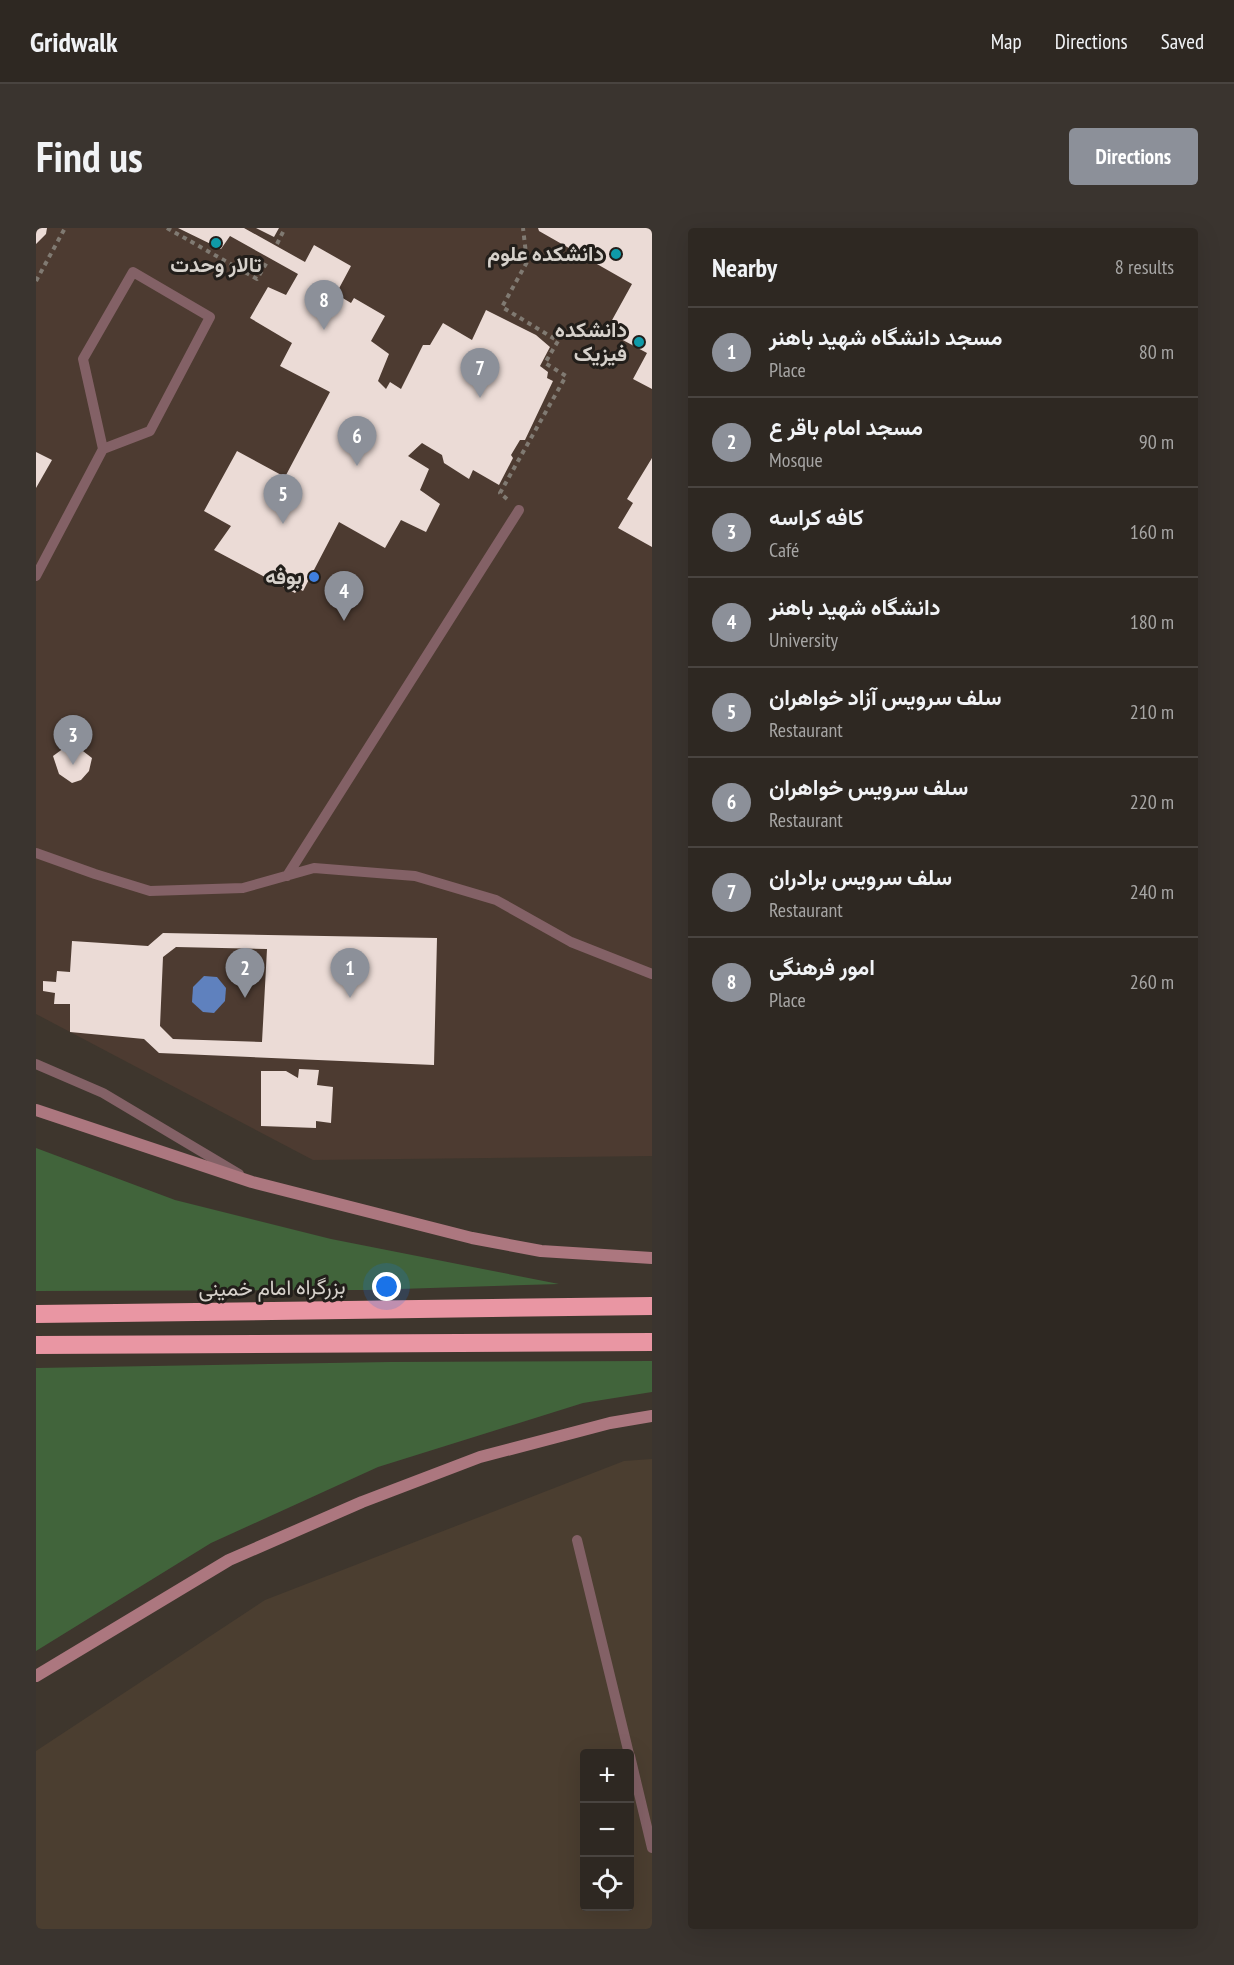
<!DOCTYPE html>
<html lang="en">
<head>
<meta charset="utf-8">
<style>
	body { margin:0; font-family:"PT Sans Narrow",Vazirmatn,sans-serif; background:#3a342f; color:#f1f3f6 }
	.controls { position:absolute; right:18px; bottom:18px; display:grid; overflow:hidden; border-radius:6px; box-shadow:0 6px 24px #0002 }
	.controls button { width:54px; height:54px; display:grid; place-items:center; padding:0; border:0; border-bottom:2px solid #494440; background:#2e2822; color:#f1f3f6; font:30px sans-serif }
	.you { position:absolute; left:351px; top:1059px; width:21px; height:21px; margin:-15px; border:4px solid #fff; border-radius:50%; background:#1a73e8; box-shadow:0 0 0 9px #1a73e833 }
	.badge { display:grid; place-items:center; width:39px; height:39px; border-radius:50%; background:#8c9099; color:#fff; font-size:20px; font-weight:700 }
	.pin { position:absolute; translate:-50% -50px; filter:drop-shadow(0 2px 3px #0008) }
	.pin::after { content:''; position:absolute; top:32px; width:21px; height:18px; background:inherit; clip-path:polygon(0 0,100% 0,50% 100%) }
	.list { margin:0; padding:0; list-style:none }
	h2 { display:flex; justify-content:space-between; align-items:center; height:78px; margin:0; padding:0 24px; font-size:26px }
	h2 small { font-size:20px; font-weight:400; color:#a7a6a5 }
	.list li { display:grid; grid-template-columns:39px 1fr auto; gap:18px; align-items:center; box-sizing:border-box; height:90px; padding:0 24px; border-top:2px solid #494440 }
	.list b { display:block; font-size:22px; white-space:nowrap }
	.list p { margin:0; font-size:20px; white-space:nowrap; color:#a7a6a5 }
	.list em { font-size:20px; font-style:normal; color:#a7a6a5 }
	.icon { flex:none; width:33px; height:33px; fill:none; stroke:currentColor; stroke-width:2; stroke-linecap:round; stroke-linejoin:round }
	.map { position:relative; flex:none; width:616px; height:1701px; overflow:hidden; border-radius:6px }
	header { display:flex; align-items:center; gap:36px; box-sizing:border-box; height:84px; padding:0 30px; background:#2e2822; border-bottom:2px solid #494440 }
	header strong { font-size:28px }
	nav { display:flex; gap:33px; margin-inline-start:auto; font-size:21px }
	.intro { display:flex; align-items:center; justify-content:space-between; box-sizing:border-box; height:144px; padding:0 36px }
	h1 { margin:0; font-size:42px }
	.button { padding:15px 27px; border-radius:6px; background:#8c9099; color:#fff; font-size:21px; font-weight:700 }
	main { display:flex; gap:36px; padding:0 36px }
	aside { flex:1; background:#2e2822; border-radius:6px; box-shadow:0 6px 24px #0002 }
	.map>svg:first-child { display:block }
</style>
</head>
<body>
<header>
<strong>Gridwalk</strong>
<nav><a>Map</a><a>Directions</a><a>Saved</a></nav>
</header>
<div class="intro"><h1>Find us</h1><a class="button">Directions</a></div>
<main>
<div class="map">
<svg width="616" height="1701" viewBox="0 0 616 1701">
	<rect width="100%" height="100%" fill="#3e362d"/>
	<path fill="#4b3e30" fill-rule="evenodd" d="M616,1231V1701H0V1523L229,1372L588,1233ZM548,1526H594V1678H548Z"/>
	<path fill="#4d3b31" d="M0,0H616V928L277,932L0,786Z"/>
	<path fill="#41643b" d="M0,920L139,972L295,1011L523,1056L331,1062L0,1063Z
		M616,1133V1164L547,1175L342,1239L175,1315L0,1423V1140L354,1134Z"/>
	<path fill="#5f81be" d="M168,748L181,749L190,760L189,773L178,785L167,784L156,774L157,759Z"/>
	<path fill="#ebdbd6" fill-rule="evenodd" d="M0,0H11L10,6L0,16Z
		M142,0H208L269,34L278,17L315,38L300,66L315,75L318,70L349,88L335,113L353,126L342,153L350,161L354,154L365,161L387,117H394L407,95L436,112L450,82L500,107L514,119L504,138L512,144L511,150L517,153L489,212H484L475,227L477,230L463,257L437,242L433,251L408,235L406,227L386,215L372,228L393,241L384,262L404,276L390,304L365,292L349,320L303,294L267,363L263,361L259,365L178,322L195,298L168,283L201,223L249,249L294,164L244,138L256,115L214,90L232,59L250,67L262,46L194,8L185,21Z
		M220,0H243L238,9Z
		M502,0H616V161L597,151L611,125L570,103L596,56L503,3Z
		M0,224L16,232L0,260Z
		M616,230V319L582,300L597,275L591,271Z
		M28,520H43L56,530L53,543L45,552L36,555L23,546L17,528Z
		M127,705L401,710L398,837L123,825L108,811L34,804V776H18L19,765L7,763V753L20,754L21,743L34,744L36,713L112,718ZM140,719L231,721L226,814L137,811L124,798L127,729Z
		M263,841L283,842L281,857L297,859L295,895L280,893V900L225,898V843H250L262,850Z"/>
	<g fill="none" stroke-linecap="round" stroke-linejoin="round">
		<path stroke="#807a72" stroke-width="4" stroke-dasharray="4.5 4.5" stroke-linecap="butt" d="M131,0L221,51L231,34
			M241,16L249,0
			M0,53L29,0
			M471,271L464,265L530,148L509,135L522,113L466,79L491,34L487,0"/>
		<path stroke="#836166" stroke-width="10" d="M0,348L67,221L47,131L97,44L174,89L114,203L67,221
			M0,625L59,646L114,663L207,660L278,640L379,648L460,672L535,714L616,746
			M251,648L483,282
			M0,836L67,865L203,946
			M541,1312L593,1526
			M594,1528L616,1620"/>
		<path stroke="#ac777f" stroke-width="12" d="M0,882L216,954L436,1010L505,1023L616,1030
			M0,1448L193,1332L326,1274L444,1229L574,1195L616,1188"/>
		<path stroke="#e996a3" stroke-width="18" d="M0,1086L616,1078
			M0,1117L616,1114"/>
	</g>
	<g fill="#0f9aa8" stroke="#221e1a" stroke-width="2">
		<circle cx="180" cy="15" r="6"/>
		<circle cx="580" cy="26" r="6"/>
		<circle cx="603" cy="114" r="6"/>
	</g>
	<circle fill="#3f7fe0" stroke="#221e1a" stroke-width="2" cx="278" cy="349" r="6"/>
	<g text-anchor="middle" stroke-width="6" stroke-linejoin="round" paint-order="stroke">
		<g font-size="21" font-weight="bold" fill="#d6d1cb" stroke="#221e1a" text-anchor="end">
			<text x="568" y="33">دانشکده علوم</text>
			<text x="180" y="44" text-anchor="middle">تالار وحدت</text>
			<text x="591" y="109">دانشکده<tspan x="591" dy="24">فیزیک</tspan></text>
			<text x="266" y="356">بوفه</text>
		</g>
		<g font-size="21" fill="#d6d1cb" stroke="#221e1a">
			<text transform="translate(236 1060) rotate(-1)" y="7">بزرگراه امام خمینی</text>
		</g>
	</g>
</svg>
<div class="controls">
<button>+</button>
<button>−</button>
<button><svg class="icon" aria-label="locate" viewBox="0 0 24 24"><circle cx="12" cy="12" r="6"/><path d="M12 2v4M12 18v4M2 12h4M18 12h4"/></svg></button>
</div>
<div class="you"></div>
<div class="pin badge" style="left:314px;top:770px">1</div>
<div class="pin badge" style="left:209px;top:770px">2</div>
<div class="pin badge" style="left:37px;top:537px">3</div>
<div class="pin badge" style="left:308px;top:393px">4</div>
<div class="pin badge" style="left:247px;top:296px">5</div>
<div class="pin badge" style="left:321px;top:238px">6</div>
<div class="pin badge" style="left:444px;top:170px">7</div>
<div class="pin badge" style="left:288px;top:102px">8</div>
</div>
<aside>
<h2>Nearby<small>8 results</small></h2>
<ul class="list">
<li><span class="badge">1</span><div><b>مسجد دانشگاه شهید باهنر</b><p>Place</p></div><em>80 m</em></li>
<li><span class="badge">2</span><div><b>مسجد امام باقر ع</b><p>Mosque</p></div><em>90 m</em></li>
<li><span class="badge">3</span><div><b>کافه کراسه</b><p>Café</p></div><em>160 m</em></li>
<li><span class="badge">4</span><div><b>دانشگاه شهید باهنر</b><p>University</p></div><em>180 m</em></li>
<li><span class="badge">5</span><div><b>سلف سرویس آزاد خواهران</b><p>Restaurant</p></div><em>210 m</em></li>
<li><span class="badge">6</span><div><b>سلف سرویس خواهران</b><p>Restaurant</p></div><em>220 m</em></li>
<li><span class="badge">7</span><div><b>سلف سرویس برادران</b><p>Restaurant</p></div><em>240 m</em></li>
<li><span class="badge">8</span><div><b>امور فرهنگی</b><p>Place</p></div><em>260 m</em></li>
</ul>
</aside>
</main>
</body>
</html>
